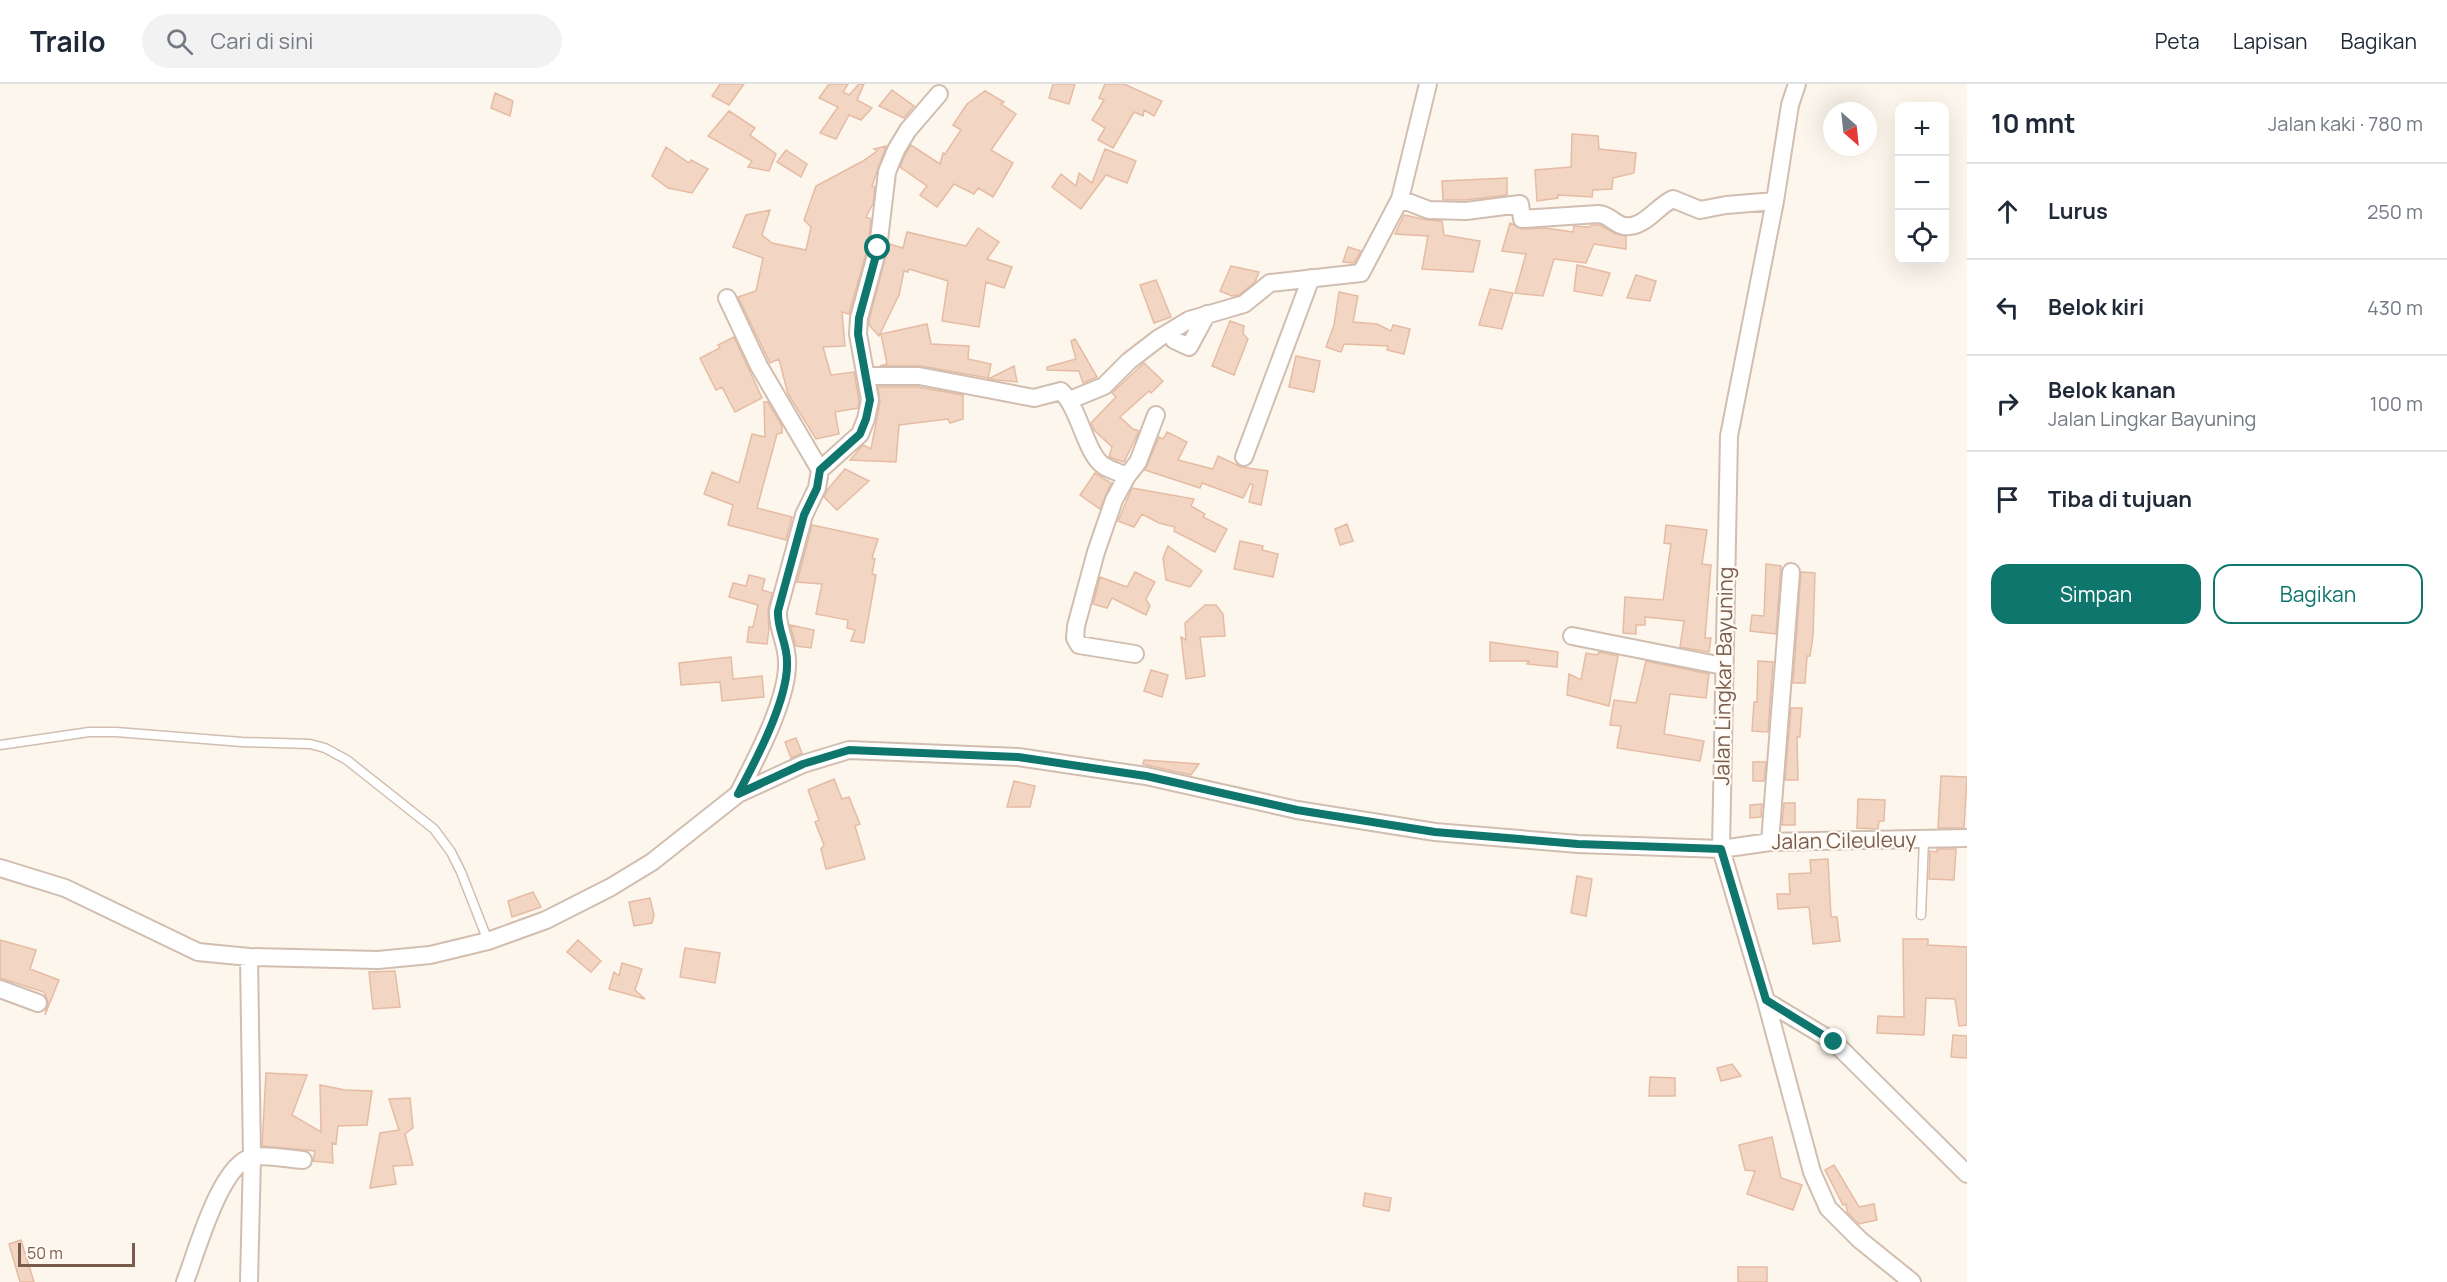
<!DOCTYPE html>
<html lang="id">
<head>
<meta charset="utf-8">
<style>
	body { margin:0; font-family:Manrope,sans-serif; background:#f2f2f3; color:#1f2937 }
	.controls { position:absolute; right:18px; top:18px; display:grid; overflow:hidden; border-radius:12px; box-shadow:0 6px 24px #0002 }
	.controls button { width:54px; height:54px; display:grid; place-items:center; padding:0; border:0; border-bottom:2px solid #e0e1e3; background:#fff; color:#1f2937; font:30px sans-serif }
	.compass { position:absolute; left:1823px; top:18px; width:54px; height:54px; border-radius:50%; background:#fff; box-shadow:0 6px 24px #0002; rotate:153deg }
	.scale { position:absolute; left:18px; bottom:15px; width:117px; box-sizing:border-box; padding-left:6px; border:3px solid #7a5c4d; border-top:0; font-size:16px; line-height:21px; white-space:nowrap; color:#7a5c4d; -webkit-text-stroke:4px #fffaf3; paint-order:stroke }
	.stop { position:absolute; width:18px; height:18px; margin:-14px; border:4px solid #0f766e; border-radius:50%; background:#fff }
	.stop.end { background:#0f766e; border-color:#fff; box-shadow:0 2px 6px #0008 }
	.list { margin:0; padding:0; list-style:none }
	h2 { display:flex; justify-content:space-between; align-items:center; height:78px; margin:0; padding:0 24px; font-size:26px }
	h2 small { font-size:20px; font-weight:400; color:#747a83 }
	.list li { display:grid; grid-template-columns:39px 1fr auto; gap:18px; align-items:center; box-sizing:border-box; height:96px; padding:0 24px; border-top:2px solid #e0e1e3 }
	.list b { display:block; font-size:22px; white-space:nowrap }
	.list p { margin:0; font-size:20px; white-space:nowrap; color:#747a83 }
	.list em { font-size:20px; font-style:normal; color:#747a83 }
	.actions { display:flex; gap:12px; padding:18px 24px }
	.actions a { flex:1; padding:14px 0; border:2px solid #0f766e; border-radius:18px; text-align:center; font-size:21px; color:#0f766e }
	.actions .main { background:#0f766e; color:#fff }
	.icon { flex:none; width:33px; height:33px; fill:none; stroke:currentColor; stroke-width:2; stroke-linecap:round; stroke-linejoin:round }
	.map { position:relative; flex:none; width:1967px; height:1198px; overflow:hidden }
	header { display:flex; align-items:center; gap:36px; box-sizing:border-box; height:84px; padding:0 30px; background:#fff; border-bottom:2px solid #e0e1e3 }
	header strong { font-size:28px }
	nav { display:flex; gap:33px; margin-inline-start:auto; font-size:21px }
	.search { width:420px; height:54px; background:#f2f2f3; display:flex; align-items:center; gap:15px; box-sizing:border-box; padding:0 21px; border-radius:33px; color:#747a83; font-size:22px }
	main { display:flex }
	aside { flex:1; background:#fff }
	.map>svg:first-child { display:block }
</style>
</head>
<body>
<header>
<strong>Trailo</strong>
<div class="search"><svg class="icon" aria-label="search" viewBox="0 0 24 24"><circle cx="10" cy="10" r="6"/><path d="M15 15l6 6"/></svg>Cari di sini</div>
<nav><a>Peta</a><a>Lapisan</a><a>Bagikan</a></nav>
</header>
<main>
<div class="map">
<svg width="1967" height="1198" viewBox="0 0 1967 1198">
	<rect width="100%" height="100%" fill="#fdf6ec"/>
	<path fill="#f3d5c3" stroke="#e6bba3" stroke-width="1.5" d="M720,0H744L729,21L712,12Z
		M829,0H848L843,8L849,11L859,0H864L857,16L872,24L861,36L849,31L836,55L820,49L838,23L819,14Z
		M1053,0H1075L1069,20L1049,14Z
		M1105,0H1124L1162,17L1154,32L1144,26L1143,32L1134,28L1113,64L1098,56L1105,44L1092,36L1104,16L1099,14Z
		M892,6L914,22L904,34L879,22Z
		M985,7L1004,18L1001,20L1016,30L991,66L1013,79L993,113L978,104L974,110L954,100L937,123L920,111L927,102L900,83L905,71L911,61L940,80L943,69L945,70L961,46L953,41L967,20Z
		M495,9L513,17L510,32L491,24Z
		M729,27L755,44L750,51L776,70L769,87L748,83L752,77L708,52Z
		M1572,50L1598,52L1599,65L1636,69L1634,89L1613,94L1612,105L1593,106L1592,113L1558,111V114L1537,117L1535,86L1571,83Z
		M886,62L872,102L875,103L873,120L866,133L871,135L868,162L849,230L842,228L845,262L823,263L831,291L854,288L859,316L858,324L835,328L839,350L816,355L788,310L779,275L770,279L738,213L756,207L763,174L733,163L746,131L770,126L762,151L772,159L806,166L811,143L804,136L816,102L863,77L877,67L874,65Z
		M666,63L689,79L691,76L708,85L692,109L668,104L652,92Z
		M1105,65L1136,77L1127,99L1106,91L1081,125L1052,103L1061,90L1076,102L1079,89L1092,99Z
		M786,66L807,80L801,93L777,78Z
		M1507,94V111L1465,116H1443L1442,97Z
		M1404,131L1428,136L1442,137L1444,151L1480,157L1473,188L1422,185L1428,152L1395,150Z
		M1510,139L1522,145L1545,144L1573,148L1574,142L1589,143L1592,141H1600L1616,150L1626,152V165L1594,160L1586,179L1554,175L1543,212L1515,209L1526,170L1502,167Z
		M978,144L999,158L987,175L1012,183L1004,204L986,198L979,243L942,237L948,197L909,185L908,188L904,187L899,211L879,252L869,241V236L889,160L903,164L907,148L966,162Z
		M1348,163L1361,167L1354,179L1343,178Z
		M1577,181L1610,189L1602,212L1574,207Z
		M1231,182L1259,188L1255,198L1239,211L1232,212L1220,207Z
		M1636,191L1656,197L1650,217L1627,214Z
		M1156,196L1171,233L1154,239L1140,201Z
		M1490,205L1513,209L1502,245L1479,241Z
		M1339,208L1358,212L1353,238L1377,240L1391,247L1393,241L1410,245L1404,270L1387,266L1388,262L1344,260L1341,268L1326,263L1334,241Z
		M1230,237L1244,242L1243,250L1248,255L1234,291L1212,282Z
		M927,240L931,260L969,262L968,275L991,280L988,294L921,282H880L887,280L881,250Z
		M734,253L762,314L735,328L722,303L716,306L700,274L720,264L718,261Z
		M1075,255L1097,293L1083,299L1079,287L1047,286V283L1076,275L1071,257Z
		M1296,272L1320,277L1314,308L1289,303Z
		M1144,279L1163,297L1151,309L1149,307L1120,333L1133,345L1139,347L1124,378L1109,373L1112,363L1094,346L1091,339L1116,313L1112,309Z
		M1014,282L1017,298L988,295Z
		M878,303H918L963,311V335L950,339L948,335L899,341L896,378L850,376L863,361L871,365L880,318Z
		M764,318H768L782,342V349L777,350L757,424L792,433L786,456L728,441L733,421L704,410L712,388L739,399L752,350L765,353Z
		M1167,348L1187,358L1178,376L1213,385L1218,372L1241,383L1268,387L1261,421L1249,418L1253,401L1250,400L1243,414L1202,399L1200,404L1145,386L1159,353L1163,355Z
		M845,385L869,397L837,426L824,413L828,405Z
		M1095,389L1111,399L1100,425L1080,411Z
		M1132,404L1194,415L1191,422L1205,430L1203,433L1227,445L1215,468L1174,447L1175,443L1159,439L1142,430L1134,443L1118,437Z
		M1347,440L1353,457L1340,461L1335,445Z
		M812,441L878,455L872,474L875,475L872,490L876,491L864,559L851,557L855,546L847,544L848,536L816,530L822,500L797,498Z
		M1666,441L1707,446L1702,480L1711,481L1705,554H1711L1709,568L1680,563L1684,537L1645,533V541H1636V550L1623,549L1625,513L1663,516L1671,460L1664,459Z
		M1240,457L1263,462L1262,466L1278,470L1273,493L1234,485Z
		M1168,462L1202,487L1190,503L1166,496L1163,474Z
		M1766,480L1781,482L1776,550L1750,547L1752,531L1764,532Z
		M1135,488L1155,498L1146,515L1150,522L1146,531L1112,514L1107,524L1093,520L1100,493L1127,503Z
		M1801,488L1815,489L1813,552L1810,572H1807L1805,599H1793Z
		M749,491L765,495L762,506L772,509L768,527L769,545L767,560L747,558L749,543H753L758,521L729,513L733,499L746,502Z
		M1205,521H1216L1223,530L1225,552L1200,553L1205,592L1186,595L1181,553L1186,556L1185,539Z
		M790,541L814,546L811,564L796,562Z
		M1490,558L1558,568L1557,583L1527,580L1529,577H1490Z
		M1599,568L1618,572L1609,622L1567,611L1569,590L1581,596L1586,569L1597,571Z
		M731,573L733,595L762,592L764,613L722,617L720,598L681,601L679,579Z
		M1646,577L1709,590L1706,614L1670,610L1664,650L1704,657L1700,677L1617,664L1621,642L1610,641L1614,616L1636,619Z
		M1758,577L1773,578L1768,648L1752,647L1754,618H1757Z
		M1151,586L1168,591L1162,613L1144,607Z
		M1791,624H1802L1800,653H1797L1798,696H1785Z
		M796,654L802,669L791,674L785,658Z
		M1144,676L1199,680L1191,691L1151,682L1143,680Z
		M1753,678H1766L1764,697H1753Z
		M1941,692L1967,693L1964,744H1938Z
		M834,695L842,715L849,713L860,740L855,742L865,775L826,785L821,765L824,761L815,738L819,736L808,706Z
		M1014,697L1035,702L1030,723H1007Z
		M1858,715L1885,716L1884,737H1879L1878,745L1857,744Z
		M1784,719H1795V741H1782Z
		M1762,720L1761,733L1750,734V721Z
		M1937,765H1956L1954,796L1929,795L1930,767L1937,768Z
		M1828,775L1831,833H1837L1840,857L1813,860L1809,823L1778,825L1777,810H1790L1789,790L1811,789L1810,776Z
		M1577,792L1592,795L1586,832L1571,829Z
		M533,808L541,823L512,833L508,817Z
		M650,814L654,831L652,839L634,842L629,818Z
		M1903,855H1928V861L1967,863V941L1959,942L1955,915L1926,914L1924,951L1877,949L1878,932L1904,933Z
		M0,856L36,866L30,885L59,896L45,931L48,918L44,908L0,894Z
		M578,856L601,877L591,888L567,868Z
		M685,864L720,869L715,899L680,893Z
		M622,879L642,885L635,906L645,915L609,905L614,888L619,892Z
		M395,887L400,923L373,925L369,888Z
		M1953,951L1967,952V974L1951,973Z
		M1732,980L1741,992L1721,997L1717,984Z
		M266,989L307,991L292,1031L321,1048L320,1001L345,1006L372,1007L367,1041L338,1042L336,1060L332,1059L333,1079L313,1077L315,1067L262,1062Z
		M1650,993L1675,994V1012H1649Z
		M410,1014L413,1044L405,1050L413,1081L393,1082L396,1100L370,1104L380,1049L399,1046L389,1015Z
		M1772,1053L1781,1094L1802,1101L1793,1126L1747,1110L1755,1087L1745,1086L1739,1061Z
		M1834,1081L1859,1123L1874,1120L1877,1136L1859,1140L1847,1128L1846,1120L1843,1121L1825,1086Z
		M1365,1109L1391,1114L1389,1127L1363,1122Z
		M21,1156L34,1198H20L9,1160Z
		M1738,1183H1767V1198H1738Z"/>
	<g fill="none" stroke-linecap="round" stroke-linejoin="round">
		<g stroke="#d1beb0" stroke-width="11">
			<path id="service" d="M0,661L89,648H116L242,658L310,660L325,664L347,676L434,745L451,768L461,788L488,857
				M1921,831L1924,755"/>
		</g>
		<g stroke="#d1beb0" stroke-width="20">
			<path id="minor" d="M1797,0L1790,21L1775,117L1729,352L1721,765L1766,917L1834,958L1967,1090
				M1400,115L1429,126L1466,127L1520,120L1522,135L1599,130C1610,131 1614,140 1624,142C1644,145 1657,122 1673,115L1700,126L1726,121L1775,117
				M727,214L759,282L820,386
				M1174,256L1189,263L1207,230
				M866,292H919L1034,314L1061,307C1080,325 1086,371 1104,382C1111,386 1120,389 1127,392
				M1070,316L1104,302L1129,277L1159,254L1189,236L1244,220L1270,199L1361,189L1400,115L1428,0
				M1244,373L1311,194
				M1572,552L1723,582
				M1135,570L1079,561L1075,554L1076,542L1096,468L1114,416L1127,392L1138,378L1156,331
				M738,710C755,677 789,614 787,577C787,559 777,545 778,527L804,431L817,404L820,386L860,350L866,335L870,316L858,250L859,234L878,164L887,88L896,66L908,46L939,10
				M1770,758L1791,488
				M0,784L65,804L198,868L249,873L378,876L430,871L488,857L546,836L611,803L652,778L738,710L803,680L849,666L1018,673L1146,692L1297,726L1435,748L1578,760L1721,765L1770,758L1967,754
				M0,905L38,919
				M1766,917L1812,1088L1828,1124L1860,1156L1912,1198
				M185,1198C196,1170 220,1080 252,1073C267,1070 288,1075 303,1076
				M249,1198L252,1073L249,873"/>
		</g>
		<use href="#service" stroke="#fff" stroke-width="8"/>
		<use href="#minor" stroke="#fff" stroke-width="16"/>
	</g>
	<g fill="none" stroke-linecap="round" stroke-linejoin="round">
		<path stroke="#0f766e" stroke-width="8" d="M878,164L859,234L858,250L870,316L866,335L860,350L820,386L817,404L804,431L778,527C777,545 787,559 787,577C789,614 756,676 738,710L803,680L849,666L1018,673L1146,692L1297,726L1435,748L1578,760L1721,765L1766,916L1834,958"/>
	</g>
	<g text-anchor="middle" stroke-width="4.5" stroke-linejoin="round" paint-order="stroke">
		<g font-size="21" fill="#7a5c4d" stroke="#fffaf3">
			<text transform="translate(1724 592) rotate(-89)" y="7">Jalan Lingkar Bayuning</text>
			<text transform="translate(1844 757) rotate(-1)" y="7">Jalan Cileuleuy</text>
		</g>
	</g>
</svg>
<div class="controls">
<button>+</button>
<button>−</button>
<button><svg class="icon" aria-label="locate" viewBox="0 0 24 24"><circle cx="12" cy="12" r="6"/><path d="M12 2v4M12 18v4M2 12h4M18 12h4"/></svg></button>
</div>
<svg class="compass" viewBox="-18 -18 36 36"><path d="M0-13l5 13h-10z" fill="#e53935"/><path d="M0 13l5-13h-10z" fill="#747a83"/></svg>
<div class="scale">50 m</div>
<div class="stop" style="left:878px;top:164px"></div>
<div class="stop end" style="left:1834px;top:958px"></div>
</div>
<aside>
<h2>10 mnt<small>Jalan kaki · 780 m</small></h2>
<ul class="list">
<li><svg class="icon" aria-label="ahead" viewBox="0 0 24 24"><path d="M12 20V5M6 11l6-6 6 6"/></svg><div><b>Lurus</b></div><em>250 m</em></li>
<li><svg class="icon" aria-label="left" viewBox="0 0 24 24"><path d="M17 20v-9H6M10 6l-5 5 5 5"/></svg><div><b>Belok kiri</b></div><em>430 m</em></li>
<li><svg class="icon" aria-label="right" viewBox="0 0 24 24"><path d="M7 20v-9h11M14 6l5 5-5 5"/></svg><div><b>Belok kanan</b><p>Jalan Lingkar Bayuning</p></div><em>100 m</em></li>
<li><svg class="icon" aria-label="arrive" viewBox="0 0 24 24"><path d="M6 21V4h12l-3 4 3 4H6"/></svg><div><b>Tiba di tujuan</b></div></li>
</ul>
<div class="actions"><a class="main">Simpan</a><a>Bagikan</a></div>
</aside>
</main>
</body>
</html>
